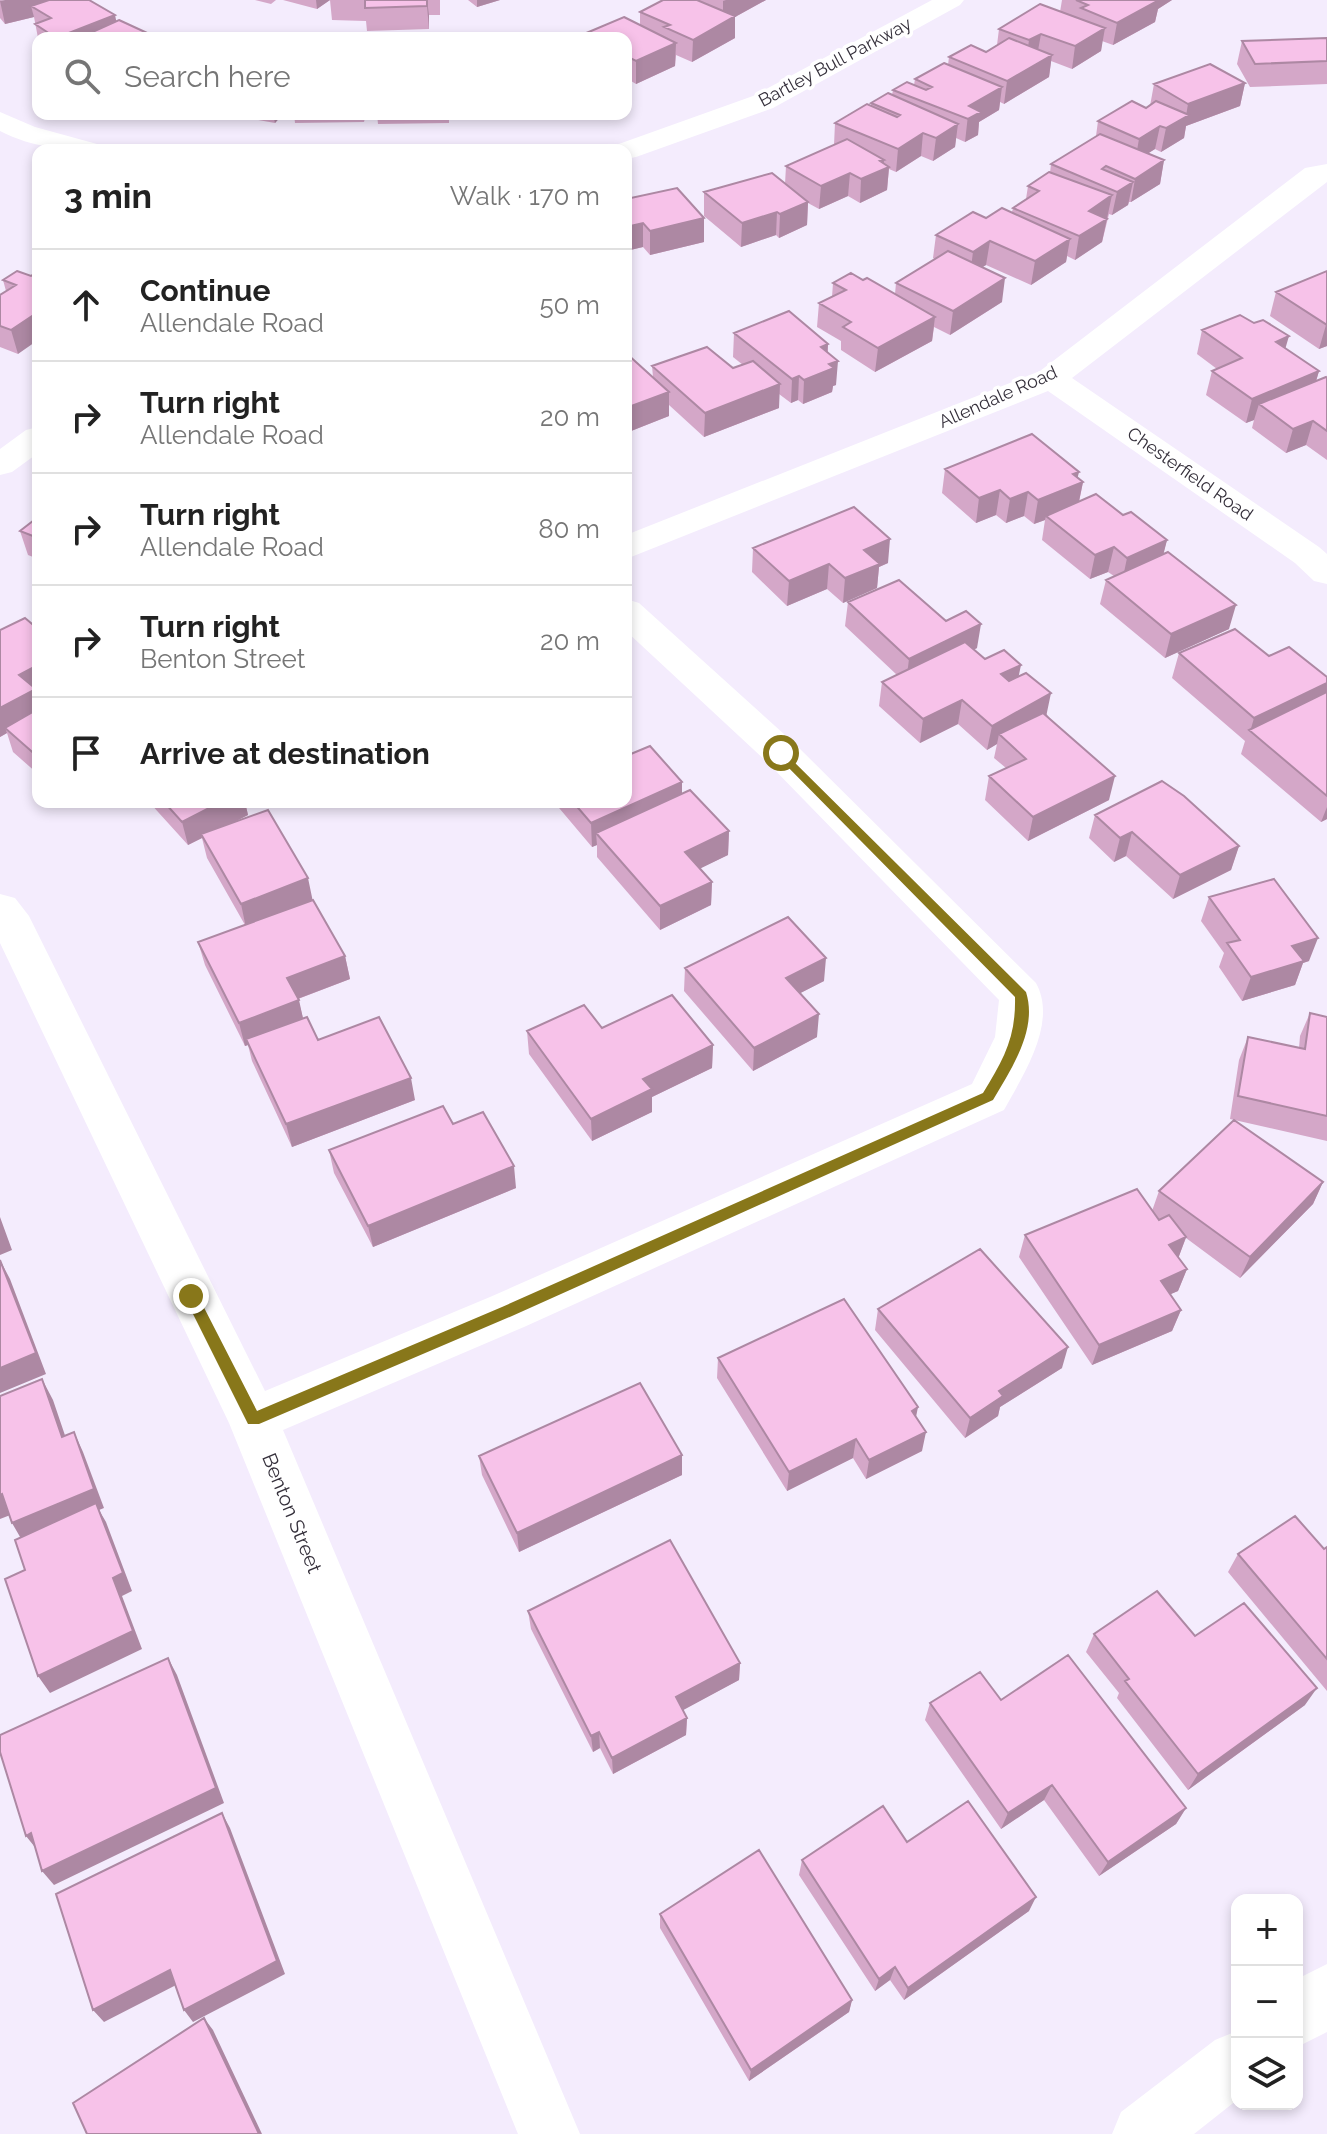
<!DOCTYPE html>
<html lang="en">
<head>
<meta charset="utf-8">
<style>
	body { margin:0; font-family:Raleway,sans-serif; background:#f2f2f2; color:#222 }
	.controls { position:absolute; right:24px; bottom:24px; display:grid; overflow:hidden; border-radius:16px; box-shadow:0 4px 12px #0003 }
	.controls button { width:72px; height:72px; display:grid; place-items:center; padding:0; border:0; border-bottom:2px solid #e0e0e0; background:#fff; color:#222; font:40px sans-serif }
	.stop { position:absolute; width:24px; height:24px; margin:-18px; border:6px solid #88771a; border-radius:50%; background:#fff }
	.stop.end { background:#88771a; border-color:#fff; box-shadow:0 2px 8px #0008 }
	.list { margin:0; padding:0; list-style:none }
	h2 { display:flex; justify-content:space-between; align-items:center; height:104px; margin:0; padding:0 32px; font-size:34px }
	h2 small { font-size:26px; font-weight:400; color:#767676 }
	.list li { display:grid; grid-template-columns:52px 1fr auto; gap:24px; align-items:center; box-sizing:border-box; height:112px; padding:0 32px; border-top:2px solid #e0e0e0 }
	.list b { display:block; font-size:30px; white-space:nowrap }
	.list p { margin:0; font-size:26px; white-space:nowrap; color:#767676 }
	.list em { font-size:26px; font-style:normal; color:#767676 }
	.icon { flex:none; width:44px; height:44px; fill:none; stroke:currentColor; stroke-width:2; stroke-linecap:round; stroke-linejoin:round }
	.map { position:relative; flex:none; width:1327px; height:2134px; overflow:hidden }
	.search { position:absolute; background:#fff; box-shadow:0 4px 12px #0003; left:32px; top:32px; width:600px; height:88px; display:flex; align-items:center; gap:20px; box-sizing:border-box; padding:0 28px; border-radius:16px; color:#767676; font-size:30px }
	.panel { position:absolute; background:#fff; box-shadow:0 4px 12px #0003; left:32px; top:144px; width:600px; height:664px; border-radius:16px }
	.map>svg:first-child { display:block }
</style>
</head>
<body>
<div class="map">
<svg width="1327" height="2134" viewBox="0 0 1327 2134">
	<rect width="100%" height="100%" fill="#f4ecfd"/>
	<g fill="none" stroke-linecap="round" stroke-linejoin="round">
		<path fill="#fff" fill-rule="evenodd" d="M932,0H964L960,5L773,108L636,157L626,159V150H613L616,145L753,96Z
			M0,112L35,127L97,144L101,150C65,150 33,148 0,131Z
			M1327,164V182L1072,378L1319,547L1327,554V584L1314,581L1295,563L1048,391L626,559V535L1040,371L1305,168Z
			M38,427V453L12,472L0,475V449L26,430Z
			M626,599L639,603L795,744L1036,983C1058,1023 1023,1075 1004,1110L524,1327L283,1430L580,2134H518L229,1423L0,943V894L15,898L29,916L265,1391L490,1297L972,1084L995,1037L999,1000L767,762L626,631Z
			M1327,1964V2032L1297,2047V1979Z
			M1237,2031V2100L1194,2134H1112L1121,2112L1215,2040Z"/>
	</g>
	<path fill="#d4a7c8" d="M0,0L116,22L158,38H38L34,17L5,24L0,18Z
		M255,0H276L271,4Z
		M283,0H440V15H429V29L367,31L366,21L332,20L330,0L317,9Z
		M468,0H500L477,7Z
		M663,0H766L735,17V38L692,62L676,55L675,66L636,84L626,78V38H584V34L640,25V12Z
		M1062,0H1172L1158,9L1155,22L1113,45L1102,41L1101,51L1072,69L1051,61L1049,77L1004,104L1000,102L999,110L979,122L978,135L965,142L956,138L955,147L933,161L921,156L896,172L889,169L887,190L860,203L848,196L819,209L808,203L807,225L779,238L776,235L741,247L704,216V192L785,184L786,166L834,145L835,123L871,106V103L892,95L893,90L914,85L915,79L948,65L949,57L986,52L997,45L999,29L1060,12Z
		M1327,38V84L1250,87L1237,64L1242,41Z
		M1245,83L1240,106L1186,126L1184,138L1161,152L1155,149L1148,153L1164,160L1160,184L1131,202H1129L1128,205L1112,215L1109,214L1102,242L1075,260L1067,256L1066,262L1031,285L986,265L982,267L1002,302L950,335L934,327L932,341L875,372L841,350V341L817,327L819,303L832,297L833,283L863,280L895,294L896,283L935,259L933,258L936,235L986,218L1012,212L1013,208L1026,199L1028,186L1050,173L1051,164L1096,136L1098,121L1150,106L1154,84Z
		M223,114H283L275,123Z
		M294,114H366L364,122L295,123Z
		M377,114H449V123L378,124Z
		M626,199L704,218V242L650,255L643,247L626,251Z
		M38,208V234L33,213Z
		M17,271L18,354L0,347V295L6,291L3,280Z
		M1327,271V346L1319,349L1270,316L1276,292Z
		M1202,330L1285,348L1319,371L1316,381L1327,378V460L1306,445L1286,453L1252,428L1254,420L1246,423L1206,395L1212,371L1217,369L1197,354Z
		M734,333L828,344V353L836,385L833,386L832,392L803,404L798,400L791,403L779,394V408L704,437L669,405V416L626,433V353L653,377L652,366L733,368L743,365L733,357Z
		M945,469L1078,478L1083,482L1079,502L1123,515L1167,540L1163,554L1229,629L1165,658L1100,604L1106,580L1114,576L1108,572L1090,579L1042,540L1045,520L1034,524L1024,516L1006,523L996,515L976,523L942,493Z
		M38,517V559L28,555L20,531Z
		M753,548L888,563L879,567L877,588L843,603L827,589L787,606L752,572Z
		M848,602L977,648L973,650L985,659L1019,676L1109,800L1028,841L985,800L989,776L1006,768L994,758L997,744L987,750L958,724L920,743L879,706L882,682L897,675L845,626Z
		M38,629L37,694L38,774L13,752L7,733L0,737V630Z
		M1179,653L1269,656L1327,677V819L1321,822L1241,754L1245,741L1172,678Z
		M682,793L729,831L728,855L700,868L712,882L711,905L660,930L597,857V845L592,847L554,802H626Z
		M149,802H245L248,815L234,822L313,900L345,956L350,979L298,999L303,1018L318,1040L415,1100L292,1147L252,1061L248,1045L245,1046L205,965L198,942L245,925L207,858L202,838L188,845Z
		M1095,815L1239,846L1231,870L1173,899L1126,856L1114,862L1089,838Z
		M1209,897L1309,961L1303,963L1295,985L1242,1001L1219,967L1224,953L1201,921Z
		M685,968L824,981L800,993L817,1037L753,1071L684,991Z
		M1310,1013L1327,1017V1141L1230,1119L1239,1060L1248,1037L1299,1048L1300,1036Z
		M602,1028L713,1045L712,1068L652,1097V1112L592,1141L529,1054L527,1031Z
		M453,1124L516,1188L373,1247L334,1173L329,1150Z
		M1323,1182L1313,1204L1240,1278L1186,1238L1178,1258L1187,1269L1178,1291L1170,1294L1181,1310L1172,1331L1092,1365L1019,1257L1025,1235L1152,1211L1159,1191Z
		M878,1309L1062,1368L1000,1407L998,1416L965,1438L875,1330Z
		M718,1358L916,1417L922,1451L866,1479L853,1458L787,1491L717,1378Z
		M682,1455V1475L519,1552L482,1475L479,1456Z
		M1327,1547V1691L1228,1572L1238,1554L1324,1549Z
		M528,1611L740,1663L739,1680L682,1710L687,1718L686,1735L613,1774L600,1748L593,1752L531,1629Z
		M1094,1634L1195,1636L1305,1705L1188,1790L1117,1698L1119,1693L1086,1652Z
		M1001,1700L1186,1808L1176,1824L1099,1876L1044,1800L1001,1829L925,1720L930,1703Z
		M907,1842L1029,1911L904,2000L890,1980L875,1991L799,1875L802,1860Z
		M660,1914L852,2000L849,2012L749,2081L660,1928Z"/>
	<path fill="#ad88a3" d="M5,0H56L31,6L34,17L5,24L0,1Z
		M316,0H330L317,9Z
		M427,0L429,15V29L427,6Z
		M477,0H500L477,7Z
		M726,0H766L735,17V38L692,62L693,40L723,23V1Z
		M1153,0H1172L1158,9L1155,22L1113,45L1117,23Z
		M115,15L120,38H56Z
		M1105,28L1101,51L1072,69L1075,46Z
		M1041,34L1037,56L1026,63L1029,40Z
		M676,43L675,66L636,84V61Z
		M1052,55L1049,77L1004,104L1007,81Z
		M1245,83L1240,106L1186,126L1184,138L1161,152L1166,128L1186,116L1188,104Z
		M1002,87L999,110L979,122L978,135L965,142L969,106Z
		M273,114H283L275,123Z
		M475,114H498L476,118Z
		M958,124L955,147L933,161L936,138Z
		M1160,126L1155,149L1135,162L1139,139Z
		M923,133L921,156L896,172L898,149Z
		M884,160L883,170L889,167L887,190L860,203L861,179L880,161Z
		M1164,160L1160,184L1131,202L1135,179Z
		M850,173L848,196L819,209L821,186Z
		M1133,182L1128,205L1112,215L1117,192Z
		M1112,195L1102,242L1075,260L1079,236L1089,211Z
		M808,202L807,225L779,238L780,214Z
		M777,212L776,235L741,247L742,223Z
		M704,218V242L650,255V231Z
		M643,223V247L626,251V227Z
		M1070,239L1066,262L1031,285L1035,261Z
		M990,241L986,265L970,275L973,252Z
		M1005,278L1002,302L950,335L953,311Z
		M38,312V340L18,354L11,330Z
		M935,317L932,341L875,372L878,348Z
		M1326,325H1327V346L1319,349Z
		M1289,336L1282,360L1276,342Z
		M828,344L826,368L821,347Z
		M838,361L836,385L833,386L832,392L803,404L804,380L829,364Z
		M1319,371L1312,395L1259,404L1254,420L1246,423L1252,399Z
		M799,376L798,400L791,403L792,379Z
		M780,384L779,408L704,437L705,413Z
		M669,392V416L626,433V408Z
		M1313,421L1306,445L1286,453L1293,429Z
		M1079,472L1076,484L1083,482L1078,506L1046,516L1045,520L1034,524L1038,500L1073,474Z
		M1000,490L996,515L976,523L979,498Z
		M1028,492L1024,516L1006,523L1010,499Z
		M890,539L888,563L879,567L877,588L843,603L845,578L864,550Z
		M1167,540L1161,564L1122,582L1127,558Z
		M1114,547L1108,572L1090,579L1095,555Z
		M829,564L827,589L787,606L789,581Z
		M1236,605L1229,629L1165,658L1171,634Z
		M981,624L977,648L906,683L909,659Z
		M38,665V716L5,728L7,733L0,737V708L19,675Z
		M1021,665L1016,689L1001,674Z
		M1327,683V695L1250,732L1254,718Z
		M1051,693L1046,717L999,734L997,744L987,750L992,726Z
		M962,700L958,724L920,743L923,719Z
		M1115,776L1109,800L1028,841L1033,817Z
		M682,782V806L596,833L597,845L592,847L591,823Z
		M221,802H245L248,815L203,838L201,834L202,838L188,845L182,822Z
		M1327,807V819L1321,822Z
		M729,831L728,855L685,876V852Z
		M1132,832L1126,856L1114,862L1120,838Z
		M1239,846L1231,870L1173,899L1180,875Z
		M308,878L313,902L246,928L241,904Z
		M712,882L711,905L660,930V906Z
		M1318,938L1309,961L1303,963L1295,985L1242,1001L1251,977L1292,946Z
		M345,956L350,979L292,1001L287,978Z
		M826,958L824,981L785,1001L786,978Z
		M299,1000L304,1023L246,1039L248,1045L245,1046L239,1023Z
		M819,1014L817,1037L753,1071L754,1048Z
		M713,1045L712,1068L652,1097V1112L592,1141L591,1119L643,1079Z
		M411,1078L415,1100L292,1147L286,1124Z
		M514,1166L516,1188L373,1247L368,1226Z
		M1323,1182L1313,1204L1240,1278L1250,1257Z
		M0,1217L12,1250L0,1255Z
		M1186,1237L1178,1259L1169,1245Z
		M0,1260L10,1279L46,1374L0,1393Z
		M1187,1269L1178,1291L1153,1302L1161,1281Z
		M1181,1310L1172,1331L1092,1365L1099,1345Z
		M1068,1347L1062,1368L1000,1407L998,1416L965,1438L970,1418L999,1391Z
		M42,1379L53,1400L72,1456L62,1437Z
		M918,1407L914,1427L912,1411Z
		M74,1432L83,1452L104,1508L99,1510L106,1522L132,1591L122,1596L142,1649L50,1693L38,1676L113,1578L23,1542L12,1523Z
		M926,1432L922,1451L866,1479L869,1460Z
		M856,1439L853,1458L787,1491L789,1472Z
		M682,1455V1475L519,1552L517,1533Z
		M2,1494L13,1514L0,1519V1495Z
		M168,1658L177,1675L224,1803L54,1885L42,1871Z
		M740,1663L739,1680L676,1714V1697Z
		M1317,1688L1305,1705L1188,1790L1198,1774Z
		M687,1718L686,1735L613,1774L612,1758Z
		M599,1732L600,1748L593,1752L591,1736Z
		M1052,1785L1044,1800L1001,1829L1008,1813Z
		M1186,1808L1176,1824L1099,1876L1108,1862Z
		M222,1813L230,1828L285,1974L193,2022L184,2010Z
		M31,1833L38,1851L26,1836Z
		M1036,1897L1029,1911L904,2000L908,1988Z
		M895,1967L890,1980L875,1991L879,1979Z
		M170,1970L180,1983L104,2022L93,2010Z
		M852,2000L849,2012L749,2081L751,2070Z
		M204,2018L213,2030L262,2134H259Z"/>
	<path fill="#f7c2e9" stroke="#ad88a3" stroke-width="2" d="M49,0H89L115,15L56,38L35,24L51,18L31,6Z
		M365,0H427V6L365,8Z
		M663,0H697L735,16L693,40L664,27L670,25L640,12Z
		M1076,0H1159L1117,23L1081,8L1088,5Z
		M1040,4L1105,28L1075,46L1041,34L1029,40L999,29Z
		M624,17L676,43L636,61L626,56V38H591L584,34Z
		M119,20L158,38H79Z
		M1009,38L1052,55L1007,81L949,57L971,45L986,52Z
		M1327,38V61L1255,64L1242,41Z
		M944,63L1002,87L969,106L981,112L968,119L893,90L907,82L926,90L932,87L915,79Z
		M1210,64L1245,83L1188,104L1154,84Z
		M888,93L958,124L936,138L923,133L898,149L835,123L867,104L897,117L900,115L871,103Z
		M1132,101L1146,108L1156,101L1189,115L1166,128L1160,126L1139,139L1098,121Z
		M1100,134L1164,160L1135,179L1106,166L1102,169L1133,182L1117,192L1051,164Z
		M847,139L884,160L880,161L889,167L861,179L850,173L821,186L786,166Z
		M1049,172L1112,195L1089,211L1107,219L1079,236L1013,208L1039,191L1028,186Z
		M772,173L808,202L780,214L777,212L742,223L704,192Z
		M677,188L704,218L650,231L643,223L626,227V199Z
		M1002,208L1070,239L1035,261L990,241L973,252L936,235L973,212L986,218Z
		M948,251L1005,278L953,311L896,283Z
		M17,271L31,276L38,271V312L11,330L0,326V295L16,285L3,280Z
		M1327,271V325L1276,292Z
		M851,273L863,280L867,278L935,317L878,348L843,327L851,322L819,303L846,290L833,283Z
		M789,311L828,344L821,347L838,361L829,364L834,368L804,380L799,376L792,379L734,333Z
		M1240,315L1254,323L1263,320L1289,336L1276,342L1319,371L1252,399L1212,371L1242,358L1202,330Z
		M707,347L733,368L753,361L780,384L705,413L652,366Z
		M626,353L669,392L626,408Z
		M1326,377L1327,378V431L1313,421L1293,429L1259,404Z
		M1032,434L1079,472L1073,474L1083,482L1038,500L1028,492L1010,499L1000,490L979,498L945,469Z
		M1096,494L1123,515L1131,512L1167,540L1127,558L1114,547L1095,555L1046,516Z
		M854,507L890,539L864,550L880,564L845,578L829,564L789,581L753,548Z
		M38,517V538L20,531Z
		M1168,552L1236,605L1171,634L1106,580Z
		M899,580L946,621L966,611L981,624L909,659L848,602Z
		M25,618L38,629V665L19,675L36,689L0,708V630Z
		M1235,629L1269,656L1289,647L1327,677V683L1254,718L1179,653Z
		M965,642L985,659L1004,650L1021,665L1001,674L1009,681L1026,673L1051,693L992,726L962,700L923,719L882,682Z
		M1327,692V796L1249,730Z
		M38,709V757L5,728Z
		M1043,713L1115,776L1033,817L989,776L1026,759L999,734Z
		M650,746L682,782L591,823L573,802H626V756Z
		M1162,781L1184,796L1239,846L1180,875L1132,832L1120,838L1095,815Z
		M690,790L729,831L685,852L712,882L660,906L596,833Z
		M164,802H221L182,822Z
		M268,810L308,878L241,904L201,834Z
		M1274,879L1318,938L1292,946L1304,961L1251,977L1227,943L1240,940L1209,897Z
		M313,900L345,956L287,978L299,1000L239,1023L198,942Z
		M788,917L826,958L786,978L819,1014L754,1048L685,968Z
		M672,995L713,1045L643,1079L652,1089L591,1119L527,1031L584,1005L602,1028Z
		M1310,1013L1327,1017V1116L1238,1096L1248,1037L1305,1049Z
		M307,1017L318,1040L379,1017L411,1078L286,1124L246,1039Z
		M443,1106L453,1124L483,1112L514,1166L368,1226L329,1150Z
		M1234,1120L1323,1182L1250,1257L1159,1191Z
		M1137,1189L1159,1220L1169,1215L1186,1237L1169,1245L1187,1269L1161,1281L1181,1310L1099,1345L1025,1235Z
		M980,1249L1068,1347L999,1391L1003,1396L970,1418L878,1309Z
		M0,1260L36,1353L0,1368Z
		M844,1299L918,1407L912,1411L926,1432L869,1460L856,1439L789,1472L718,1358Z
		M42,1379L62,1437L74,1432L94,1489L12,1523L2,1494L0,1495V1396Z
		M640,1383L682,1455L517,1533L479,1456Z
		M96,1503L123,1573L113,1578L133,1631L38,1676L5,1579L25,1570L15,1540Z
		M1295,1516L1324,1549L1327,1547V1659L1238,1554Z
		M670,1540L740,1663L676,1697L687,1718L612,1758L599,1732L591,1736L528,1611Z
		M1157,1591L1195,1636L1244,1603L1317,1688L1198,1774L1125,1681L1129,1679L1094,1634Z
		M1068,1655L1186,1808L1108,1862L1052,1785L1008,1813L930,1703L980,1672L1001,1700Z
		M168,1658L216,1788L42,1871L31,1833L26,1836L0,1752V1735Z
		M968,1801L1036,1897L908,1988L895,1967L879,1979L802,1860L883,1806L907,1842Z
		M222,1813L277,1961L184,2010L170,1970L93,2010L56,1894Z
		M759,1850L852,2000L751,2070L660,1914Z
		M204,2018L259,2134H87L73,2103Z"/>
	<path fill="#88771a" d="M781,749L1026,992C1038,1030 1011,1069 993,1100L512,1316L259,1424H248L184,1296L186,1292H196L257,1411L502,1307L983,1093C1004,1059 1016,1037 1015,997L777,756V750Z"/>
	<g text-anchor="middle" stroke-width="7" stroke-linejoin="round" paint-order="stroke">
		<g font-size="18" fill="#35303b" stroke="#fff">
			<text transform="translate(835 62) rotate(-28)" y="6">Bartley Bull Parkway</text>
			<text transform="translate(998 397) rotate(-24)" y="6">Allendale Road</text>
			<text transform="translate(1190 474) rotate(35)" y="6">Chesterfield Road</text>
		</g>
		<g font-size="20" fill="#35303b" stroke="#fff">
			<text transform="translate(292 1513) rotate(68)" y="7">Benton Street</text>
		</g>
	</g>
</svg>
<div class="controls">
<button>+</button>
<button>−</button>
<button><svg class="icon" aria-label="layers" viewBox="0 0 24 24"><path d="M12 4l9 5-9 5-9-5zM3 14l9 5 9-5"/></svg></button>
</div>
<div class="stop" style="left:781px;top:753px"></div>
<div class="stop end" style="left:191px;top:1296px"></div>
<div class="search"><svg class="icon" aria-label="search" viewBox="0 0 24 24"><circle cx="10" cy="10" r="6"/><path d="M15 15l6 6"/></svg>Search here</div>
<section class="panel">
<h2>3 min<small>Walk · 170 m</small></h2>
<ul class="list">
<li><svg class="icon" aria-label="ahead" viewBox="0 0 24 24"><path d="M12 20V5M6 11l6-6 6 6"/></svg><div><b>Continue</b><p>Allendale Road</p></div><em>50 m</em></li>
<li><svg class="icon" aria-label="right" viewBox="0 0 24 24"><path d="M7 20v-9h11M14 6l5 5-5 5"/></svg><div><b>Turn right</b><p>Allendale Road</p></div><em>20 m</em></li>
<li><svg class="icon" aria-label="right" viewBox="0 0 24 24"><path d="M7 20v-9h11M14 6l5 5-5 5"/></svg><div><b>Turn right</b><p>Allendale Road</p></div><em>80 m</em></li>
<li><svg class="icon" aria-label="right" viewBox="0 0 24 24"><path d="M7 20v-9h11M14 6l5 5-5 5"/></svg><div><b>Turn right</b><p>Benton Street</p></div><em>20 m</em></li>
<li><svg class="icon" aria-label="arrive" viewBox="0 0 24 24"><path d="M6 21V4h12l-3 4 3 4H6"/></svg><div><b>Arrive at destination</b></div></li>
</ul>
</section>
</div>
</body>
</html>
